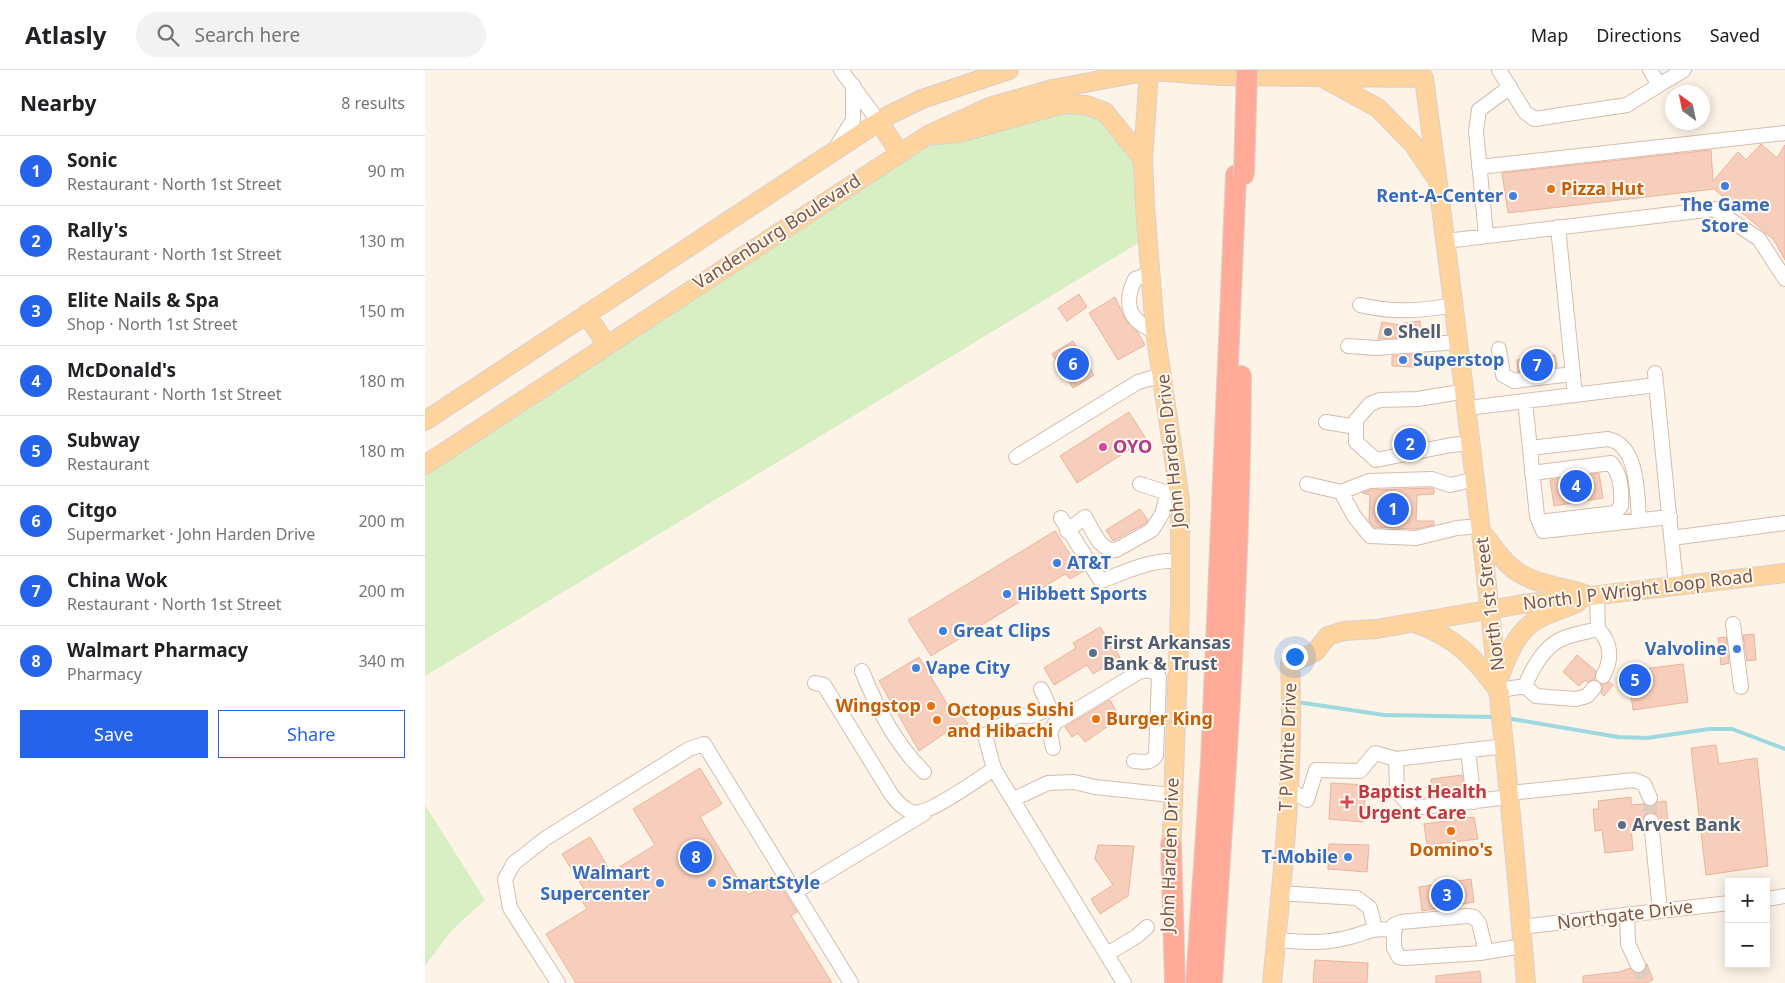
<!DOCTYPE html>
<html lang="en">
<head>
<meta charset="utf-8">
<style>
	body { margin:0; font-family:"Noto Sans",sans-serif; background:#f2f2f2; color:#202124 }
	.controls { position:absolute; right:15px; bottom:15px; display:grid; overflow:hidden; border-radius:0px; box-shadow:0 2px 12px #0003 }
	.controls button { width:45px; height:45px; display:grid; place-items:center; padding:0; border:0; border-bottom:1px solid #e0e0e0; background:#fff; color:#202124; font:25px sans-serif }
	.compass { position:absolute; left:1240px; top:15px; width:45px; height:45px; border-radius:50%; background:#fff; box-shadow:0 2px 12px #0003; rotate:327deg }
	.you { position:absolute; left:869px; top:586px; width:18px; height:18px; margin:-12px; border:4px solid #fff; border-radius:50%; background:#1a73e8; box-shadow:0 0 0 8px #1a73e833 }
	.badge { display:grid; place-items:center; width:32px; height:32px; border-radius:50%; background:#2563eb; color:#fff; font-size:16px; font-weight:700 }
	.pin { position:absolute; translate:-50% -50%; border:2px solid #fff; box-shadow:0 1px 5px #0006 }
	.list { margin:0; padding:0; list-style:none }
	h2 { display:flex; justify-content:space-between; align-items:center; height:65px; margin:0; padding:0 20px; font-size:21px }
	h2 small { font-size:16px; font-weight:400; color:#757577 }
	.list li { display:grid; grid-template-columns:32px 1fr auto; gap:15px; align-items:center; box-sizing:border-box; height:70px; padding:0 20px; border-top:1px solid #e0e0e0 }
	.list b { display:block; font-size:19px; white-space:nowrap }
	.list p { margin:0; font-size:16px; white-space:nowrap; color:#757577 }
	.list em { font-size:16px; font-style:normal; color:#757577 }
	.actions { display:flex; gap:10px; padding:15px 20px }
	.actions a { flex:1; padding:11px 0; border:1px solid #2563eb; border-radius:0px; text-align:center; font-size:18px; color:#2563eb }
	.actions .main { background:#2563eb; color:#fff }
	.icon { flex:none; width:28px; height:28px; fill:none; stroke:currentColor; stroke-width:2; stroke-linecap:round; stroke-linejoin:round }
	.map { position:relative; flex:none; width:1360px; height:913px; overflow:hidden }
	header { display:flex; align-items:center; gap:30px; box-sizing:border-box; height:70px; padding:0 25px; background:#fff; border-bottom:1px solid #e0e0e0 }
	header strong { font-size:24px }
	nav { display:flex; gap:28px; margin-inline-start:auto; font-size:18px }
	.search { width:350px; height:45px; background:#f2f2f2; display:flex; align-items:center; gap:12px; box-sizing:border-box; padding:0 18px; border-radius:28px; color:#757577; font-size:19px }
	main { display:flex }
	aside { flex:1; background:#fff }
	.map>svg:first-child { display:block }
</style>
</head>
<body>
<header>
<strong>Atlasly</strong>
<div class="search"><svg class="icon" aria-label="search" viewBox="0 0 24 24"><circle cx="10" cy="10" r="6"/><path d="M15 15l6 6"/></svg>Search here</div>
<nav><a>Map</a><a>Directions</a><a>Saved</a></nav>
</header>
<main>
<aside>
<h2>Nearby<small>8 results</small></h2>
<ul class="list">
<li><span class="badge">1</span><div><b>Sonic</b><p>Restaurant · North 1st Street</p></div><em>90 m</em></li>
<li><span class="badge">2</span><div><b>Rally's</b><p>Restaurant · North 1st Street</p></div><em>130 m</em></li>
<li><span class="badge">3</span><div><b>Elite Nails &amp; Spa</b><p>Shop · North 1st Street</p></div><em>150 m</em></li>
<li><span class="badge">4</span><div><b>McDonald's</b><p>Restaurant · North 1st Street</p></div><em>180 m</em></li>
<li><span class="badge">5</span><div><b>Subway</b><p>Restaurant</p></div><em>180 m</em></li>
<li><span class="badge">6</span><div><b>Citgo</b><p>Supermarket · John Harden Drive</p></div><em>200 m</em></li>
<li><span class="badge">7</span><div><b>China Wok</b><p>Restaurant · North 1st Street</p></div><em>200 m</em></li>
<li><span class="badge">8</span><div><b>Walmart Pharmacy</b><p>Pharmacy</p></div><em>340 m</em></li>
</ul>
<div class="actions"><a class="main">Save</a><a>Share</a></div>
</aside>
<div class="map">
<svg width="1360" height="913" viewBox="0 0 1360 913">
	<rect width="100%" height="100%" fill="#fef3e7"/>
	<path fill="#d8eec3" d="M628,19L674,37L718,89L723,167L0,606V395L474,82Z
		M0,735L60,830L27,860L0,896Z"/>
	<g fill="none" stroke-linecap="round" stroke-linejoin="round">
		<path stroke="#9dd9de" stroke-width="4" d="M872,632L959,645L1071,647
			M1081,648L1193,667L1222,668L1284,659H1307L1360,679"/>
	</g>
	<path fill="#f7cebb" stroke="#ecb39a" d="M1336,74L1352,88L1360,75V190L1349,170L1289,119L1083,143L1077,103L1286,80L1288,111L1313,82L1321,90Z
		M654,224L662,237L642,251L633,238Z
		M690,227L701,251L712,261L720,275L693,290L664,243Z
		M995,251L997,266L953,269L957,252L981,256L980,253Z
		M648,271L669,305L648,318L627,284Z
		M990,284V297L967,296V286Z
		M1130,285L1132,297L1093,302L1092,290Z
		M704,342L721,369L652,413L635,386Z
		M1000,367L1001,371L970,377L969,371Z
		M1174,403L1178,428L1129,436L1125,410Z
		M1006,418L1009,419V424L992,425L991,451H1009V455L990,459L949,457L944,451L945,425L937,423L946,420Z
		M715,439L723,450L721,453L688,471L681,460Z
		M630,461L648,489L651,488L659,501L645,509L640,504L506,586L483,550Z
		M675,557L695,587L668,604L662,595L629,615L619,598L651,578L648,573Z
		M1329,564L1331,590L1322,591L1318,565Z
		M1301,567L1304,593L1296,595L1293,568Z
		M1152,585L1171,601L1170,609L1162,612L1160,610L1154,616L1138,602Z
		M494,587L528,644L534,641L543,654L528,662L526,659L494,681L454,611Z
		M1258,594L1263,632L1208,640L1203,601Z
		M1184,612L1188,615L1179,626L1176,623L1177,614Z
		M685,630L695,648L660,672L653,663L647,667L640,657Z
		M1291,675L1294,694L1332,688L1343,796L1281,805L1266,678Z
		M275,698L297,734L275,747L323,825L351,808L372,842L366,846L407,913H151L121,864L162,839L152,823L159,819L137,784L165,767L186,802L230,775L208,739Z
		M1037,705L1039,723L1008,727L1006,709Z
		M906,713L941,715L938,752L904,749Z
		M1206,727V735L1219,734L1224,737L1233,732L1241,731L1243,753L1235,754L1230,743L1221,744L1218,748V756L1206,757L1208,780L1180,783L1177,760L1170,761L1168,739H1174L1173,731Z
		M1049,747L1053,769L1002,775L999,754Z
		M904,774L944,775L942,802L903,799Z
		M673,775L709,776L703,826L675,844L666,829L688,815L670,789Z
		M1046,809L1049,832L997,841L994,817Z
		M890,890L943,893L942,913H888Z
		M1222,894L1228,910L1221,913H1158V906L1194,902L1205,898L1213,904L1220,900Z
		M1055,901L1056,913H1011V906Z"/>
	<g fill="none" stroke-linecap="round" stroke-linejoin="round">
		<path stroke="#deccbf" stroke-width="14" stroke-dasharray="14 7" stroke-linecap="butt" d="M1225,728L1226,751
			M1213,895L1222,913"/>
		<g stroke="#d5bcad" stroke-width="16">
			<path id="minor" d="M416,0L454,52
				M1074,0L1100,42L1109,49L1202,35L1234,15L1225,0
				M1234,15L1259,0
				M412,76L428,50V15
				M1054,97L1360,63
				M1133,157L1150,325
				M1061,165L1051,61L1054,40L1085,17
				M1021,171L1289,139L1334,169L1360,209
				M726,203L710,209C698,234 704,252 730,261
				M935,235C967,243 997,241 1029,235
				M923,276L951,278L1034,272
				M1074,279L1078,305L1089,311L1148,304
				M1230,303L1251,516
				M1041,321L993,329L955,330L945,334L931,350V372L951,390L1026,375L1047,373
				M1100,331L1112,446L1118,461L1245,447
				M1043,338L1231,315
				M901,352L931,357
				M1105,378L1183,369C1214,375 1212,426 1214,449
				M591,387L713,312L738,305
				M1107,403L1186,393C1196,404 1197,421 1196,436L1190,443L1114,452
				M715,414L752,426
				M882,414L916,422L944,411L1007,409L1025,415L1051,409
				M916,422L929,446L945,466L991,468L1032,458L1056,456
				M636,448L676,511C703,501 726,489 756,491
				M642,461L660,447C668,460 674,481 691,480L727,460L737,444L743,422L753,419
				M1247,468L1360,453
				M1308,554L1316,617
				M1173,559C1187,573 1187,590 1178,606
				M437,601C451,636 472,676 499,702
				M390,613L399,615L466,724C471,731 478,739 487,742C502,747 554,708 569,699L699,913
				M1100,616C1107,599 1120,575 1139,568C1149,564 1162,562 1173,559L1172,526
				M1100,616L1111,626L1151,629L1162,626L1169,618
				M1075,620L1100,616
				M628,678L625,661L631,652L714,602C722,600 729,599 734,607L731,685C726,694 719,692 709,691
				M1043,680L1049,732
				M971,689L972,721L987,738L1085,727
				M569,699L560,665L593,645C607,648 613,645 624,636L616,619
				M862,718L882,730L891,700L935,701L950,683L971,689L1080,676
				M1085,723L1209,710L1219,714L1225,728
				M589,729L623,713L649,712L670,717L746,725
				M1226,751L1235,841
				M370,822L500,743
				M854,823L932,828L945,838L950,859
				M1341,829L1360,826
				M1202,845L1203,874L1213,895
				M1096,857L1304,833
				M851,870C875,872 898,874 921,868C944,863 944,857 970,860
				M1061,882L1054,853L1049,847L1042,846L976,852L969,855V878L974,887L980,888L1055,883L1061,882L1098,876
				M682,884L712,866L722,857
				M133,913L85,838L80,809L89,793L121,768L264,679L279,674L426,913"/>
		</g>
		<g stroke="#dad0cb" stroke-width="20">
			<path id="major" d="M713,0L795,6L999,8C1039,309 1076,610 1101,913
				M724,1L718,89L720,136L730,261L755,430V538L746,788
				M896,7L953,38L988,74L1011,108
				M454,52L474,82
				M509,65L534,63L638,34L661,35L680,42L718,89
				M161,244L182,275
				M0,351L464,45L497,29L584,0
				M0,395L503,65L564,37L628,19L724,1
				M1057,463C1066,473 1074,486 1085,496C1104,514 1136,516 1160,524
				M989,553C1031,567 1050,588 1075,623
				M1075,606C1082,587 1090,565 1108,552C1120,544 1138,539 1152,533
				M847,913C857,810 870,698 865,594L890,582L903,566L919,561L951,559L1098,534L1360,503"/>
		</g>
		<g stroke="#dad0cb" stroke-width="22">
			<path id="highway" d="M746,774L750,913
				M771,913L786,691L811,105
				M787,913C800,711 815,508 816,306"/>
		</g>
		<use href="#minor" stroke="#fff" stroke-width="14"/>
		<use href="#major" stroke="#ffd39d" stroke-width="18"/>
		<use href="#highway" stroke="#ffab97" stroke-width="20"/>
		<g stroke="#dad0cb" stroke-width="22" stroke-linecap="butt">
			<path id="highway-bridge" d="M819,105L822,0"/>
		</g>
		<use href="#highway-bridge" stroke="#ffab97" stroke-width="20"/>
	</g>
	<g fill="#3f7fe0" stroke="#fff8ef" stroke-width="2">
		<circle cx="1300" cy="116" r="5"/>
		<circle cx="1088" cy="126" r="5"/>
		<circle cx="978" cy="290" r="5"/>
		<circle cx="632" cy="493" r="5"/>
		<circle cx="582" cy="524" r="5"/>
		<circle cx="518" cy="561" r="5"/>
		<circle cx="1312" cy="579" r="5"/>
		<circle cx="491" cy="598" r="5"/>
		<circle cx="923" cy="787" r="5"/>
		<circle cx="235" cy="813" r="5"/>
		<circle cx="287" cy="813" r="5"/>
	</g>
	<g fill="#e8710a" stroke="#fff8ef" stroke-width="2">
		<circle cx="1126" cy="119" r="5"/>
		<circle cx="506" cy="636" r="5"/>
		<circle cx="671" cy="649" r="5"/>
		<circle cx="512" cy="650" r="5"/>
		<circle cx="1026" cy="761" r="5"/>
	</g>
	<g fill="#5c6f8a" stroke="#fff8ef" stroke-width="2">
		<circle cx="963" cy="262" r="5"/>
		<circle cx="668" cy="583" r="5"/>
		<circle cx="1197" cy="755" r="5"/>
	</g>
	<circle fill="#d1479c" stroke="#fff8ef" stroke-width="2" cx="678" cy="377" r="5"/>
	<path fill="#e0444e" stroke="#fff8ef" stroke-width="2" d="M919.5 724.5h5v5h5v5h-5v5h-5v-5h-5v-5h5z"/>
	<g text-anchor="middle" stroke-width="4" stroke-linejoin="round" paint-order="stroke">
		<g font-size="18" font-weight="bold" fill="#c56008" stroke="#fff8ef" text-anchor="start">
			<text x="1136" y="125">Pizza Hut</text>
			<text x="496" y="642" text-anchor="end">Wingstop</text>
			<text x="522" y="646">Octopus Sushi<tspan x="522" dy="21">and Hibachi</tspan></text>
			<text x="681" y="655">Burger King</text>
			<text x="1026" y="786" text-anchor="middle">Domino's</text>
		</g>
		<g font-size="18" font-weight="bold" fill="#366cbe" stroke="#fff8ef" text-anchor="start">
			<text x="1078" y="132" text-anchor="end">Rent-A-Center</text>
			<text x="1300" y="141" text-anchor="middle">The Game<tspan x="1300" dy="21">Store</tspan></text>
			<text x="988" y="296">Superstop</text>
			<text x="642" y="499">AT&amp;T</text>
			<text x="592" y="530">Hibbett Sports</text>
			<text x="528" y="567">Great Clips</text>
			<text x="1302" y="585" text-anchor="end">Valvoline</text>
			<text x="501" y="604">Vape City</text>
			<text x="913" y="793" text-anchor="end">T-Mobile</text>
			<text x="225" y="809" text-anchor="end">Walmart<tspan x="225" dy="21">Supercenter</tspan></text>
			<text x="297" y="819">SmartStyle</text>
		</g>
		<g font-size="18" fill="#7c5647" stroke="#fff8ef">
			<text transform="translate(352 162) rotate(-33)" y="6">Vandenburg Boulevard</text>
			<text transform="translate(746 381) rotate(-96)" y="6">John Harden Drive</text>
			<text transform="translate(1213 520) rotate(-7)" y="6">North J P Wright Loop Road</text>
			<text transform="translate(1065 534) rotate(-97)" y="6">North 1st Street</text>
			<text transform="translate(863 677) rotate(-88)" y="6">T P White Drive</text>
			<text transform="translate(745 785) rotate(-88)" y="6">John Harden Drive</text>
			<text transform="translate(1200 845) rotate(-7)" y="6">Northgate Drive</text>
		</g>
		<g font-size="18" font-weight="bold" fill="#4e5e75" stroke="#fff8ef" text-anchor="start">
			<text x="973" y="268">Shell</text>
			<text x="678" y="579">First Arkansas<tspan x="678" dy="21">Bank &amp; Trust</tspan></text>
			<text x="1207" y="761">Arvest Bank</text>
		</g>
		<g font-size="18" font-weight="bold" fill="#b23c85" stroke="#fff8ef" text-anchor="start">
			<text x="688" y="383">OYO</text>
		</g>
		<g font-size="18" font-weight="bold" fill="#be3a42" stroke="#fff8ef" text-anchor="start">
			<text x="933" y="728">Baptist Health<tspan x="933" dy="21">Urgent Care</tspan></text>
		</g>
	</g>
</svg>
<div class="controls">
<button>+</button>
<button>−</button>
</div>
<svg class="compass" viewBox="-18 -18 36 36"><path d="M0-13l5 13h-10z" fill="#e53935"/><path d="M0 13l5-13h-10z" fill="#757577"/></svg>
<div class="you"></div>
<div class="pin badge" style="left:968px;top:439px">1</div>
<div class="pin badge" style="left:985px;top:374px">2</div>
<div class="pin badge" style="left:1022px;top:825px">3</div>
<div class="pin badge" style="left:1151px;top:416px">4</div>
<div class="pin badge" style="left:1210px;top:610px">5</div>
<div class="pin badge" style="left:648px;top:294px">6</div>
<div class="pin badge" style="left:1112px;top:295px">7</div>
<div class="pin badge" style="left:271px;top:787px">8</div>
</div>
</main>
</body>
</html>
